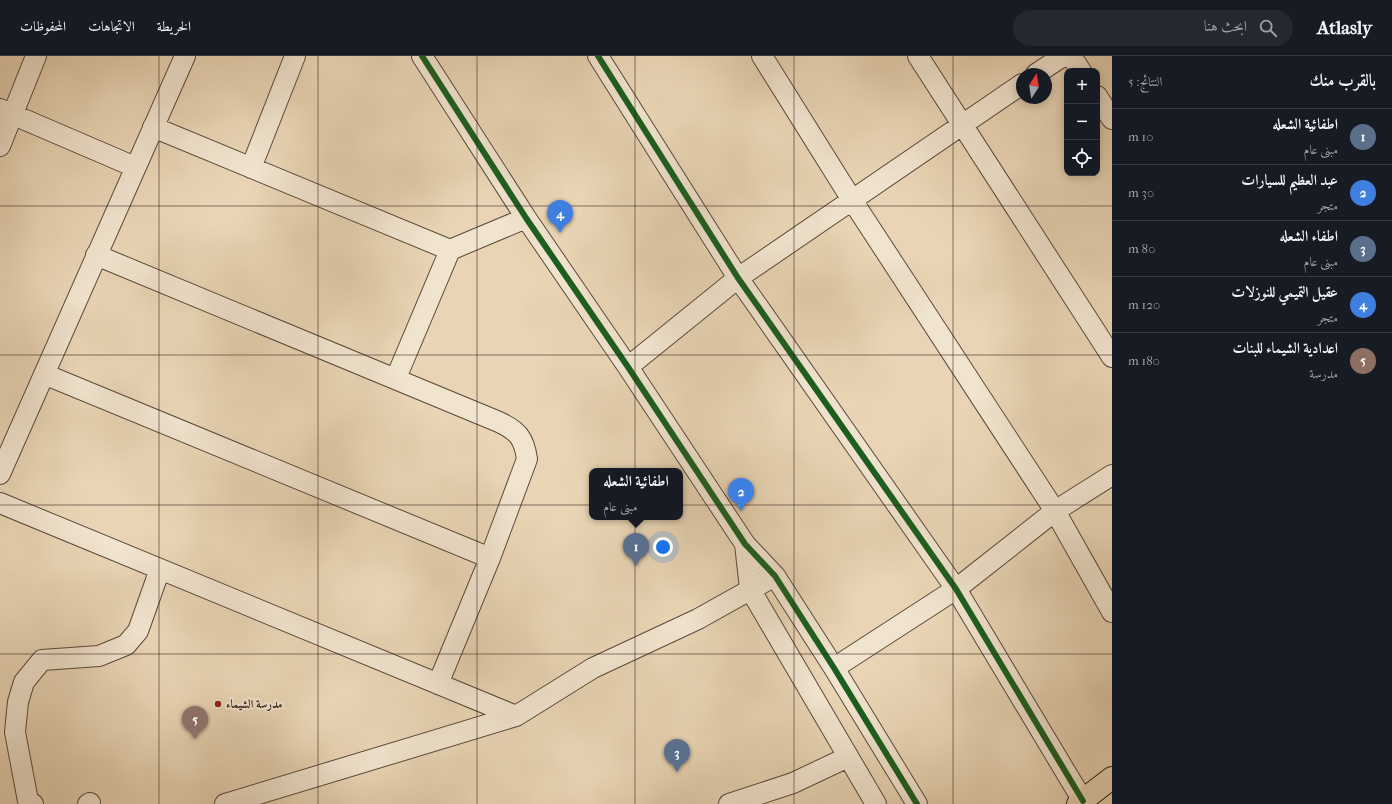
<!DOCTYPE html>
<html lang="ar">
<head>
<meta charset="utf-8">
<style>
	body { margin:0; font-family:"IM FELL French Canon",Amiri,serif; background:#242831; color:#f1f3f6; direction:rtl }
	.controls { position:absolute; right:12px; top:12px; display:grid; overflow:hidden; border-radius:8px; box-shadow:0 2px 10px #0003 }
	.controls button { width:36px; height:36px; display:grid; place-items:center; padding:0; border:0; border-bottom:1px solid #363941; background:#171b24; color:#f1f3f6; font:20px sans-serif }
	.compass { position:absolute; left:1016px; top:12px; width:36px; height:36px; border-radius:50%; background:#171b24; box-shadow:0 2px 10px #0003; rotate:12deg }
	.you { position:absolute; left:663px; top:491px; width:14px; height:14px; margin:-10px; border:3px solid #fff; border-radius:50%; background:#1a73e8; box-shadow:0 0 0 6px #1a73e833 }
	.badge { display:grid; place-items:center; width:26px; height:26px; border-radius:50%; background:#c59692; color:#fff; font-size:13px; font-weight:700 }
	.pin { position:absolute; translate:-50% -33px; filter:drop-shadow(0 1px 2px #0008) }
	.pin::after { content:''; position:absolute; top:21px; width:14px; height:12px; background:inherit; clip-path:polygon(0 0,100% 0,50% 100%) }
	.popup { position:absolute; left:589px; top:412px; width:94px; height:52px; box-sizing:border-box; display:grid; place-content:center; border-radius:8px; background:#171b24; filter:drop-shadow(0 1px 3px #0005); font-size:13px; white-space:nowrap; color:#9ea1a6 }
	.popup b { font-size:15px; color:#f1f3f6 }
	.popup::after { content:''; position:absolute; left:50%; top:100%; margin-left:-8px; border:8px solid transparent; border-top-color:#171b24 }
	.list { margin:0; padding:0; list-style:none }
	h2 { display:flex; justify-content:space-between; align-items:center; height:52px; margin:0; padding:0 16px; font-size:17px }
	h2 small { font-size:13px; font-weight:400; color:#9ea1a6 }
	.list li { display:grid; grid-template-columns:26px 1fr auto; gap:12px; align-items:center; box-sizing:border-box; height:56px; padding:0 16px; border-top:1px solid #363941 }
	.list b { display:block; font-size:15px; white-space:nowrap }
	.list p { margin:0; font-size:13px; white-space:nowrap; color:#9ea1a6 }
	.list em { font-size:13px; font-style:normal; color:#9ea1a6 }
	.icon { flex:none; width:22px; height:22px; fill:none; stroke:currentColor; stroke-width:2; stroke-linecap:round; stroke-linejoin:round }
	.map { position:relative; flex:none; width:1112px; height:748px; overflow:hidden; direction:ltr }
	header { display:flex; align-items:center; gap:24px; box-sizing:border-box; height:56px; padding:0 20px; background:#171b24; border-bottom:1px solid #363941 }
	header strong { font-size:19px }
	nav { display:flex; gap:22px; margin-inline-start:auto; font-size:14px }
	.search { width:280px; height:36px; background:#242831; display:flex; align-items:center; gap:10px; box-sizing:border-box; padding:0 14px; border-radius:22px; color:#9ea1a6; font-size:15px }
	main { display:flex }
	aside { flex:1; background:#171b24 }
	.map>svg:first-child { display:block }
</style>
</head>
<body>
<header>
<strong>Atlasly</strong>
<div class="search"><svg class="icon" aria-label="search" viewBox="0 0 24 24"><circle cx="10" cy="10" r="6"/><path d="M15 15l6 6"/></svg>ابحث هنا</div>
<nav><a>الخريطة</a><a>الاتجاهات</a><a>المحفوظات</a></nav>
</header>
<main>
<aside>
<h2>بالقرب منك<small>النتائج: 5</small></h2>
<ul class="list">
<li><span class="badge" style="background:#5c6f8a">1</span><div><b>اطفائية الشعله</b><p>مبنى عام</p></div><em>10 m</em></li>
<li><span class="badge" style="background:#3f7fe0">2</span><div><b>عبد العظيم للسيارات</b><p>متجر</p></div><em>30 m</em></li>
<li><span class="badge" style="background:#5c6f8a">3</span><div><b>اطفاء الشعله</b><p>مبنى عام</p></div><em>80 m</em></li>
<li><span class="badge" style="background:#3f7fe0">4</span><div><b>عقيل التميمي للنوزلات</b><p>متجر</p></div><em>120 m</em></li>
<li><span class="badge" style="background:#8d6e63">5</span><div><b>اعدادية الشيماء للبنات</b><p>مدرسة</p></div><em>180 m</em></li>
</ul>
</aside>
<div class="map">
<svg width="1112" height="748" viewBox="0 0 1112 748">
	<rect width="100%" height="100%" fill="#e9d5b5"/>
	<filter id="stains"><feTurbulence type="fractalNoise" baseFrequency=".005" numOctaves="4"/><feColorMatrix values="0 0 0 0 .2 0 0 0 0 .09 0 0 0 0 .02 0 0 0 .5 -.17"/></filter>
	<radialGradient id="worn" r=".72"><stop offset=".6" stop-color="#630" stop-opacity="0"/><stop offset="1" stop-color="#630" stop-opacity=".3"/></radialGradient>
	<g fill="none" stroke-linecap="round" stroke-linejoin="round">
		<g stroke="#5a4a3d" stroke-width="22">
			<path id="minor" d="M422,0L526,162L628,311L745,488L775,520L834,612L917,748
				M598,0L738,222L956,533L1083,745
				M762,0L852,144L1055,455L1112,556
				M918,0L1112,301
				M1071,0L1081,15
				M1036,18L1063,0
				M1097,40L1112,63
				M0,53L135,111
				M153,71L450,194L526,162
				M0,90L36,0
				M251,112L295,0
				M96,199L499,366C518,375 524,382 527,403L490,502L438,628
				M628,311L738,222L1022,28
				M44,318L490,502
				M396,322L450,194
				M0,418L185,0
				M0,447L516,660
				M745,488L750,533L876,748
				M834,612L956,533L1055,455L1112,419
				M33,748L28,745L15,676L18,646L24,626L42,604L99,600L126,589L138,575L160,513
				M88,748L90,747
				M225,748L516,660L593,612L698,563L775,520
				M729,748L793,727L848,701"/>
		</g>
		<g stroke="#2b1c15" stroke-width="24">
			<path id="major" d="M1078,748L1112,722"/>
		</g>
		<use href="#minor" stroke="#f1e4cf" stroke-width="20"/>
		<use href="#major" stroke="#e9d5b5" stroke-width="22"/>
		<g stroke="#f1e4cf" stroke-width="8">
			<path id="cycleway" d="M422,0L526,162L628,311L745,488L775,520L834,612L917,748
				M598,0L738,222L956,533L1083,745"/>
		</g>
		<use href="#cycleway" stroke="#1b5e20" stroke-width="6"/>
	</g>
	<path fill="none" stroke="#2b1c15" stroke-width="1" stroke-opacity="0.55" d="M159,0V748M318,0V748M477,0V748M635,0V748M794,0V748M953,0V748M0,150H1112M0,299H1112M0,449H1112M0,598H1112"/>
	<circle fill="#8f2418" stroke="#f1e4cf" stroke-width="1.5" cx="218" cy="648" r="4"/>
	<g text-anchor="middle" stroke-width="4" stroke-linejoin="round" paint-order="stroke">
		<g font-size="12" font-weight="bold" fill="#2b1c15" stroke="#f1e4cf" text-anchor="start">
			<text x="226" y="652">مدرسة الشيماء</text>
		</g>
	</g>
	<rect width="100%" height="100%" filter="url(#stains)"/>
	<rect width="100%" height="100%" fill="url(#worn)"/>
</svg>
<div class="controls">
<button>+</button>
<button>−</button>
<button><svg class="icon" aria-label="locate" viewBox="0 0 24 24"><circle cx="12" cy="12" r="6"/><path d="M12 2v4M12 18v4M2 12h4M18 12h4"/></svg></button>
</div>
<svg class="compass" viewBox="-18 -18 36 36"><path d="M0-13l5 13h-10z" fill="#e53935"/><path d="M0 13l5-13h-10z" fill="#9ea1a6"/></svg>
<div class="you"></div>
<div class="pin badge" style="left:636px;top:510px;background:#5c6f8a">1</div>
<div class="popup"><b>اطفائية الشعله</b>مبنى عام</div>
<div class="pin badge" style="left:741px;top:455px;background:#3f7fe0">2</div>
<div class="pin badge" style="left:677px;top:716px;background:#5c6f8a">3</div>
<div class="pin badge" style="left:560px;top:177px;background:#3f7fe0">4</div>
<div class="pin badge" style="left:195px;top:683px;background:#8d6e63">5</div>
</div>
</main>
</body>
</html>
